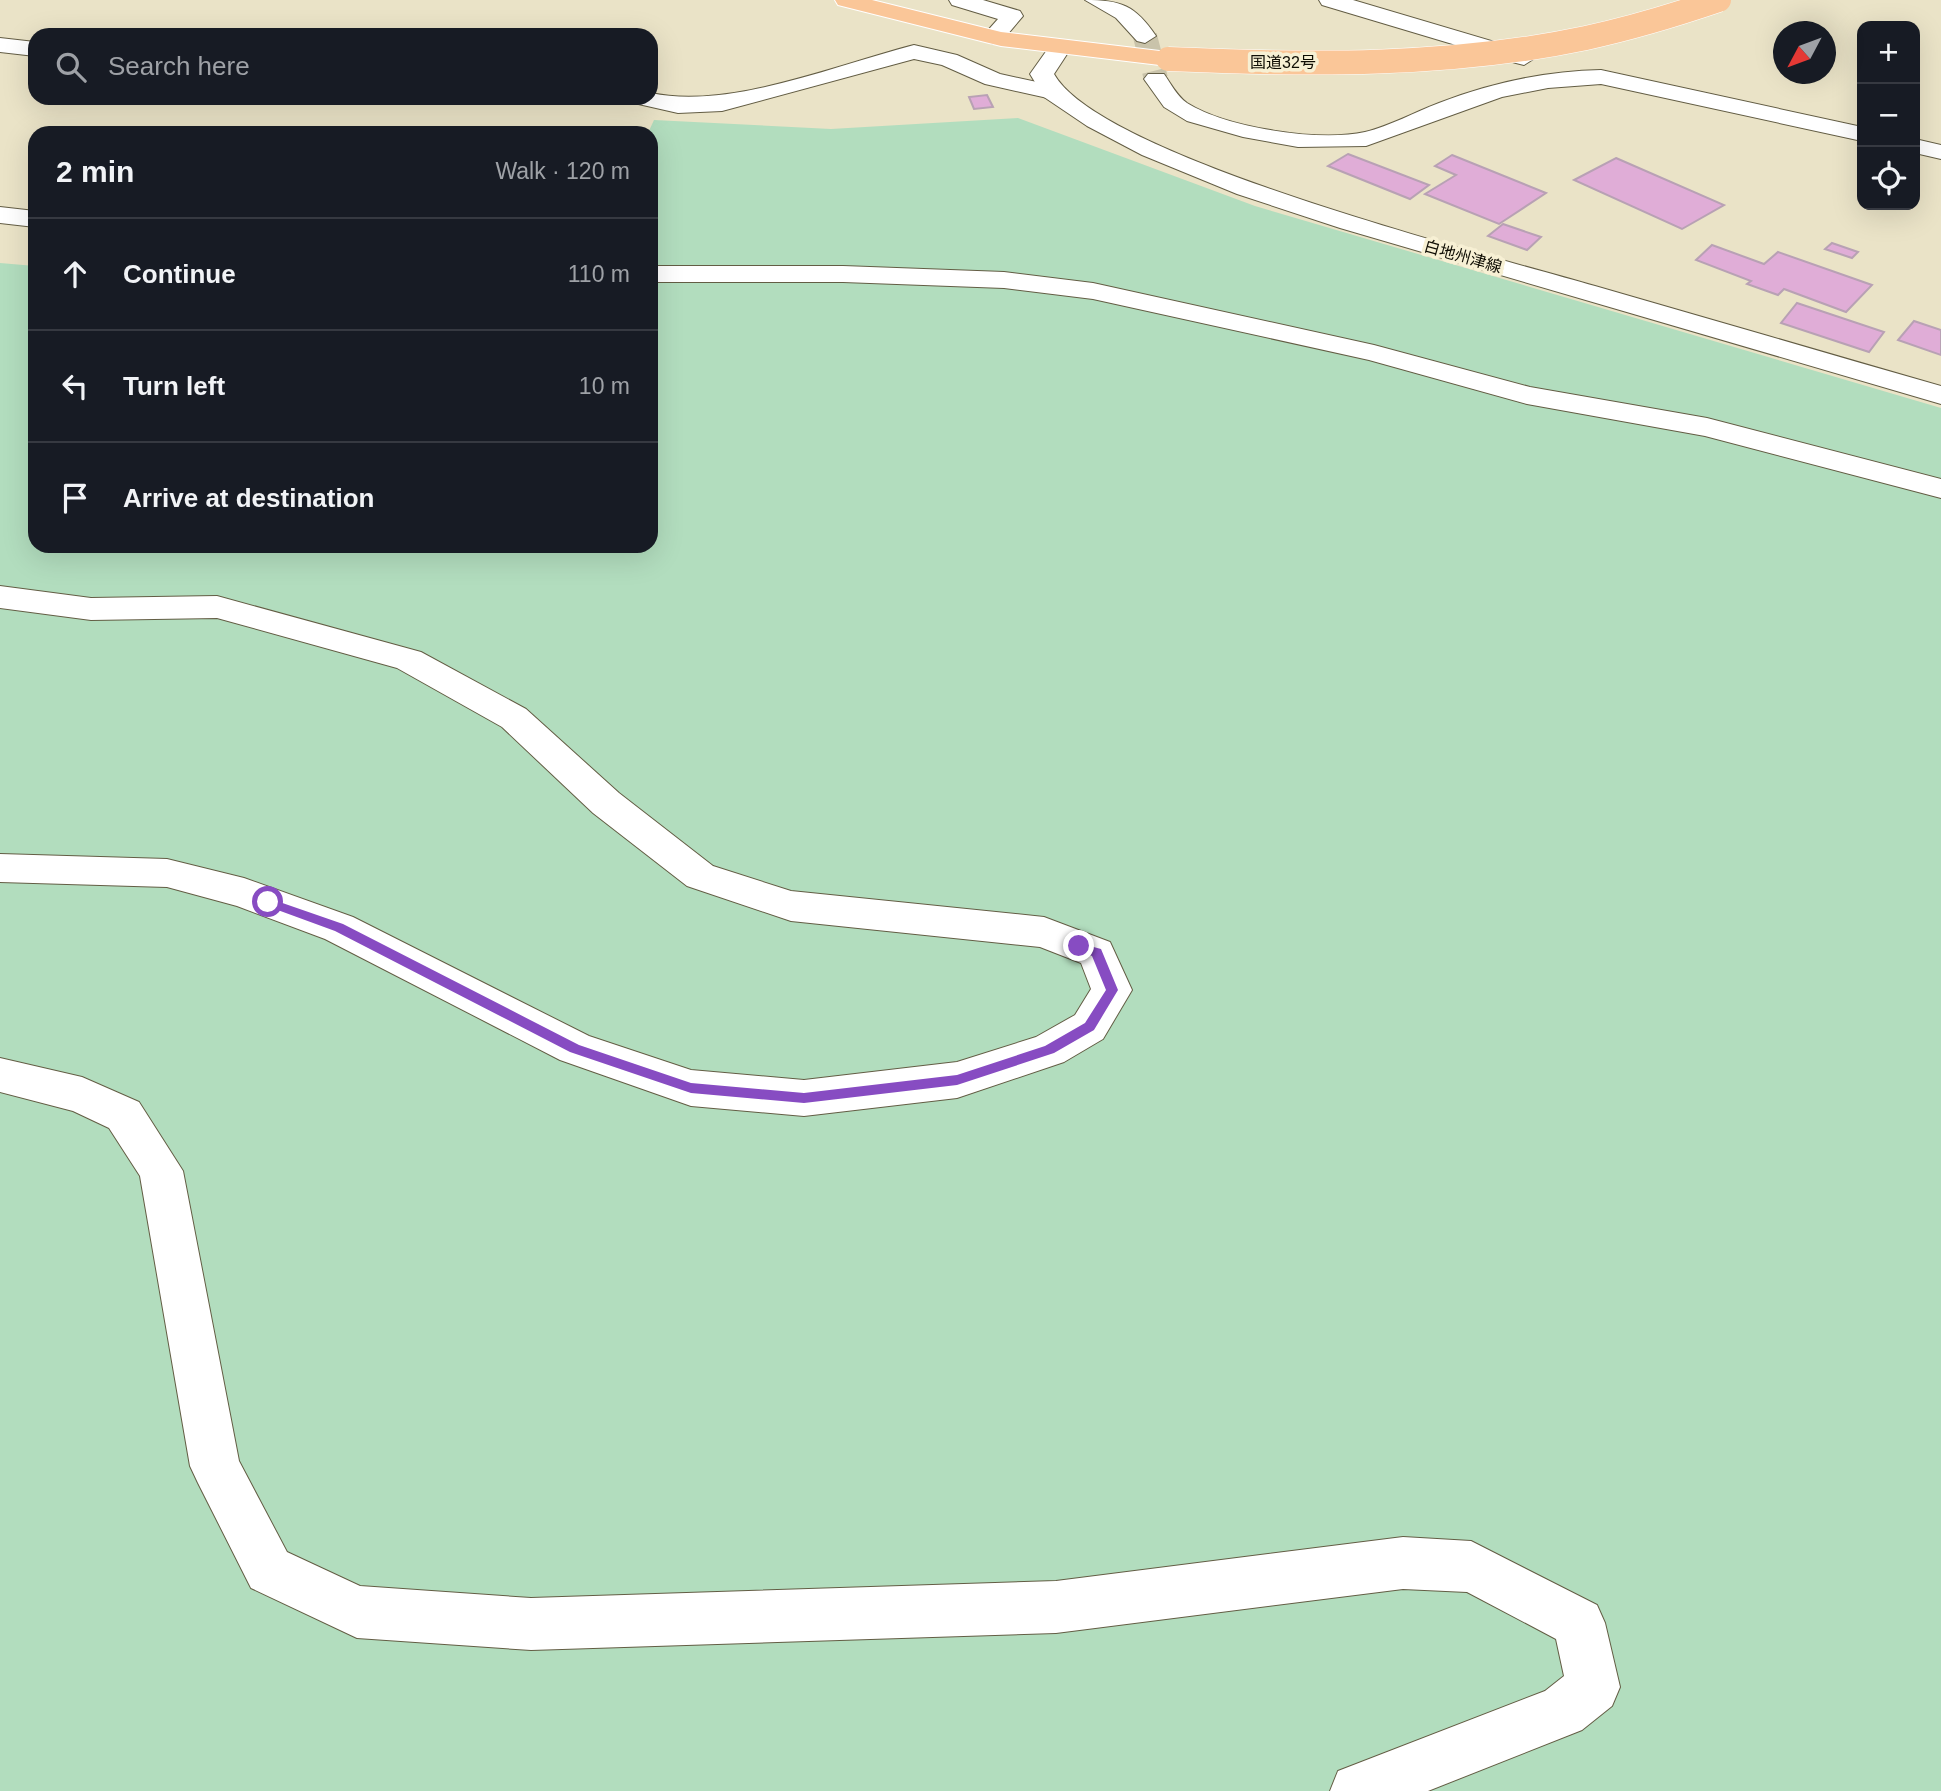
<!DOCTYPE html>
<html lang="en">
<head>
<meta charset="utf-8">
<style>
	body { margin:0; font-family:Arial,"Noto Sans JP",sans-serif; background:#242831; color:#f1f3f6 }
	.controls { position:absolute; right:21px; top:21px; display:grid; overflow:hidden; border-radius:14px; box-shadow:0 7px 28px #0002 }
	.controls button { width:63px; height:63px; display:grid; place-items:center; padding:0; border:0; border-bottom:2px solid #363941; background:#171b24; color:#f1f3f6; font:35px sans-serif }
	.compass { position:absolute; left:1773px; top:21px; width:63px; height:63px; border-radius:50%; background:#171b24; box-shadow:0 7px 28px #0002; rotate:229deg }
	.stop { position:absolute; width:21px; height:21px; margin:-16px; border:5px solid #874cc2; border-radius:50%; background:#fff }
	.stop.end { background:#874cc2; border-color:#fff; box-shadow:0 2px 7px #0008 }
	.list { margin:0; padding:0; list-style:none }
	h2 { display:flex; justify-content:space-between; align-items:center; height:91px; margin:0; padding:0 28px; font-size:30px }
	h2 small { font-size:23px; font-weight:400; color:#9ea1a6 }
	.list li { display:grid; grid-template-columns:46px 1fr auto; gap:21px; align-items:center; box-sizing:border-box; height:112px; padding:0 28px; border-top:2px solid #363941 }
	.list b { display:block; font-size:26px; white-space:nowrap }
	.list em { font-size:23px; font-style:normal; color:#9ea1a6 }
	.icon { flex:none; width:38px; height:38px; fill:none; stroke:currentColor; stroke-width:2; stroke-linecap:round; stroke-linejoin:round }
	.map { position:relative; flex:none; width:1941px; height:1791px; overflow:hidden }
	.search { position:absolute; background:#171b24; box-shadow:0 7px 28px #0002; left:28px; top:28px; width:630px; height:77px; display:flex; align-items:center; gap:18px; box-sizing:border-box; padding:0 24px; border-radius:21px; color:#9ea1a6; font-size:26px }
	.panel { position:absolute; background:#171b24; box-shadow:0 7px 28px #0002; left:28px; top:126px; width:630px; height:427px; border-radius:21px }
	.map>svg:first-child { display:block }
</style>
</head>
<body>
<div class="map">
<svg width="1941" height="1791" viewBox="0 0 1941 1791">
	<rect width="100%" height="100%" fill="#eae3c7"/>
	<path fill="#b2ddbe" d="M1018,118L1255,206L1941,408V1791H0V263L35,266V546H651V133H648L654,120L831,129Z"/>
	<path fill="#e0add7" stroke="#b8a1b4" stroke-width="2" d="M987,95L993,107L974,109L969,97Z
		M1348,154L1429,185L1410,199L1328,166Z
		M1452,155L1546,193L1499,224L1425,194L1456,175L1435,166Z
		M1616,158L1724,205L1682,229L1574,180Z
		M1503,224L1541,237L1527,250L1488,236Z
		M1832,243L1858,252L1852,258L1825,249Z
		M1712,245L1764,264L1778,252L1872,285L1846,312L1784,289L1778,295L1747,284L1751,281L1696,260Z
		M1797,303L1884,332L1869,352L1781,323Z
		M1914,321L1941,330V355L1898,340Z"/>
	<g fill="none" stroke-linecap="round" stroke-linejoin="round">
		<path stroke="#c9c3aa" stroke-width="24" stroke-dasharray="24 12" stroke-linecap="butt" d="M1145,36L1156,79"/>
		<g stroke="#635d44" stroke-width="2">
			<path id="minor" d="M949,0H983L1020,11L1023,16L1001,42L993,44L982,37L998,19L952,5Z
				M1085,0C1121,0 1135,5 1156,36L1145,43L1137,41L1116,18Z
				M1319,0H1353L1532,53L1535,58L1524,65L1516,63L1322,5Z
				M0,38L35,42V56L0,52Z
				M914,45L957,55L1000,74L1060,87L1064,92L1060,97L1052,99L985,84L942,65L914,59L722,111L678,113L634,103L630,98H651V93C729,110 836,65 914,45Z
				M1601,70L1862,127V141L1601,84L1548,88L1502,97L1366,146L1298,147L1243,137L1187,121L1164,107L1144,79L1148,74H1164C1171,84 1177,96 1187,103C1227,128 1319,142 1365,132C1390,126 1415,112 1439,103C1491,83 1546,71 1601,70Z
				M1915,139L1941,145V159L1915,153Z
				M0,207L35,211V227L0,223Z
				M651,266H843L1004,272L1093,283L1374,345L1530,387L1707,418L1941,479V498L1705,436L1527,404L1369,360L1093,299L1004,288L843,282H651Z
				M0,586L91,598L217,596L421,652L526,709L619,793L713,866L791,891L1044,917L1110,942L1132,990L1103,1039L1064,1062L957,1098L804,1116L691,1106L560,1060L325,939L237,906L167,887L0,882V854L167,859L244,878L353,917L589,1036L691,1070L804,1080L957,1062L1036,1037L1075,1015L1091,989L1081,963L1040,947L791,921L687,886L593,813L502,727L397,668L217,618L91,620L0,608Z
				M0,1058L82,1077L139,1102L183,1171L239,1461L287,1552L360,1586L531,1598L1056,1581L1403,1537L1471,1541L1597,1605L1605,1623L1620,1687L1612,1706L1582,1730L1428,1791H1330L1338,1771L1545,1691L1564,1676L1556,1639L1467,1592L1403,1589L1056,1633L531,1650L357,1638L251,1588L198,1483L190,1466L140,1176L109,1128L73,1111L0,1092Z"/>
		</g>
		<g stroke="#635d44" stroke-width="2">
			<path id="secondary" d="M1060,41L1071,48L1054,74C1101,158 1492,256 1595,286C1710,319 1826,353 1941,386V404L1340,228L1237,194L1142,155L1087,126L1044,97L1030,74L1052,43Z"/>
		</g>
		<g stroke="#fff" stroke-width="2">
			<path id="trunk" d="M835,0H872L1001,32L1168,52L1179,59L1168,66L1001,46L838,5Z"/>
		</g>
		<use href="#minor" fill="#fff" fill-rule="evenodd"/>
		<use href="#secondary" fill="#fff" fill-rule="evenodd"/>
		<use href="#trunk" fill="#fac698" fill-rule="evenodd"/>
		<g stroke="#fff" stroke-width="25" stroke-linecap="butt">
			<path id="trunk-bridge" d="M1168,59C1307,65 1449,67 1586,38C1632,28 1675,15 1719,0"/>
		</g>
		<use href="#trunk-bridge" stroke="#fac698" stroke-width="24"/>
	</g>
	<path fill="#874cc2" d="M268,898L343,924L579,1045L691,1083L804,1093L957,1075L1045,1046L1085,1023L1106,990L1092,956L1075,949V942L1101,949L1118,990L1094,1030L1054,1053L957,1085L804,1103L691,1093L570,1052L335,931L264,905L262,902Z"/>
	<g text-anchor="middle" stroke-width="7" stroke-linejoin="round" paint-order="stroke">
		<g font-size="16" fill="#0f0d04" stroke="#f7f0d4">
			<text x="1283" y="68">国道32号</text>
			<text transform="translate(1463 256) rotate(16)" y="6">白地州津線</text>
		</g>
	</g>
</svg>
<div class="controls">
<button>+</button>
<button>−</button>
<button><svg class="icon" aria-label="locate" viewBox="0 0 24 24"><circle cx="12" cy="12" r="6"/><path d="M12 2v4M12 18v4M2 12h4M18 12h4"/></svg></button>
</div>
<svg class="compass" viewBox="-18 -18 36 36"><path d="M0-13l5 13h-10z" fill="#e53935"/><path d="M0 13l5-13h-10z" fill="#9ea1a6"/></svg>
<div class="stop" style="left:268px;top:902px"></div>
<div class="stop end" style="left:1079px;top:946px"></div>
<div class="search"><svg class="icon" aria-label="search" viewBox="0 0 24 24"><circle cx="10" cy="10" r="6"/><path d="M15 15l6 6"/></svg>Search here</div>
<section class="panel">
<h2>2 min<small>Walk · 120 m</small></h2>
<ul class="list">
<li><svg class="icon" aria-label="ahead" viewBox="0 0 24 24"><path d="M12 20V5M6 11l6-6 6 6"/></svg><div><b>Continue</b></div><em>110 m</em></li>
<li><svg class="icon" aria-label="left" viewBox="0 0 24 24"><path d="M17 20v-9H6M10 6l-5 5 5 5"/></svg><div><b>Turn left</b></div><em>10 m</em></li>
<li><svg class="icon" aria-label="arrive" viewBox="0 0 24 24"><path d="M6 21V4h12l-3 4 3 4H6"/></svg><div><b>Arrive at destination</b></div></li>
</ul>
</section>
</div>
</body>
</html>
